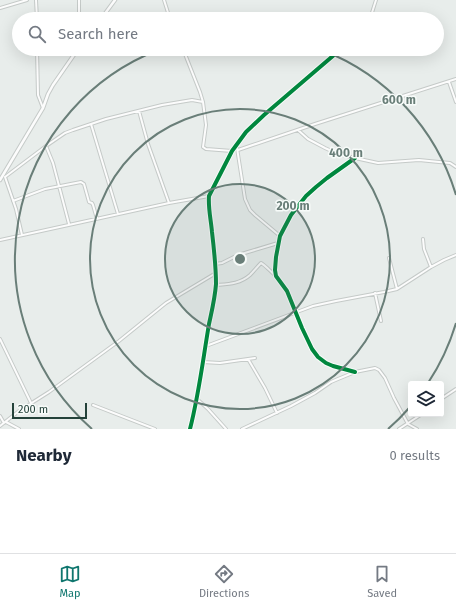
<!DOCTYPE html>
<html lang="en">
<head>
<meta charset="utf-8">
<style>
	body { margin:0; font-family:"Fira Sans",sans-serif; background:#f2f2f3; color:#1f2937 }
	.controls { position:absolute; right:12px; bottom:12px; display:grid; overflow:hidden; border-radius:4px; box-shadow:0 4px 16px #0002 }
	.controls button { width:36px; height:36px; display:grid; place-items:center; padding:0; border:0; border-bottom:1px solid #e0e1e3; background:#fff; color:#1f2937; font:20px sans-serif }
	.scale { position:absolute; left:12px; bottom:10px; width:75px; box-sizing:border-box; padding-left:4px; border:2px solid #24423a; border-top:0; font-size:11px; line-height:14px; white-space:nowrap; color:#24423a; -webkit-text-stroke:3px #f7fbf9; paint-order:stroke }
	.list { margin:0; padding:0; list-style:none }
	h2 { display:flex; justify-content:space-between; align-items:center; height:52px; margin:0; padding:0 16px; font-size:17px }
	h2 small { font-size:13px; font-weight:400; color:#747a83 }
	.icon { flex:none; width:22px; height:22px; fill:none; stroke:currentColor; stroke-width:2; stroke-linecap:round; stroke-linejoin:round }
	.map { position:relative; flex:none; width:456px; height:429px; overflow:hidden }
	.search { position:absolute; background:#fff; box-shadow:0 4px 16px #0002; left:12px; right:12px; top:12px; height:44px; display:flex; align-items:center; gap:10px; box-sizing:border-box; padding:0 14px; border-radius:22px; color:#747a83; font-size:15px }
	.sheet { height:124px; background:#fff }
	nav { display:flex; justify-content:space-around; align-items:center; box-sizing:border-box; height:56px; border-top:1px solid #e0e1e3; background:#fff; font-size:11px; color:#747a83 }
	nav a { display:grid; justify-items:center; gap:2px }
	nav .on { color:#0f766e }
	.map>svg:first-child { display:block }
</style>
</head>
<body>
<div class="map">
<svg width="456" height="429" viewBox="0 0 456 429">
	<rect width="100%" height="100%" fill="#e8edeb"/>
	<g fill="none" stroke-linecap="round" stroke-linejoin="round">
		<g stroke="#c5cac8" stroke-width="4">
			<path id="minor" d="M36,0L37,19
				M79,0V19
				M164,0L170,19
				M0,8L27,0
				M370,19L376,0
				M37,49L38,95L43,108
				M183,49L200,92L203,102L206,125L203,147L206,149L232,151
				M449,82L456,102
				M139,111L148,144L169,203
				M91,124L118,214
				M298,130L308,139L325,148L338,154L355,158L378,163L419,160L439,162L450,163L456,167
				M46,146L53,163L69,224
				M237,148L245,199L250,210L255,215L280,236
				M238,150L315,124L456,79
				M355,158L327,178L316,187L306,196L291,215L280,236L276,257L275,270L276,276L287,291L302,328L312,349L318,357L326,363L333,366L355,372
				M5,177L46,146L65,133L73,130L106,119L162,105L192,100L203,102
				M5,177L16,209L22,235
				M13,201L45,189L81,182L84,184L89,202L92,203L93,205L97,219
				M423,239L424,249L431,267
				M0,240L169,203L209,196
				M389,258L397,289
				M215,264L222,263L238,255L278,243
				M216,285C228,284 240,284 250,275C254,271 257,267 261,263C265,265 272,273 276,276
				M375,293L381,321
				M0,339L31,403
				M206,346L313,306L336,301L384,292L397,289L431,267L444,260L456,255
				M248,359L265,388L277,413
				M203,362L220,363L255,358
				M197,399L208,409L226,429
				M441,399L456,389
				M93,405L155,429
				M0,416L4,423
				M6,422L19,429
				M0,426L19,411L49,392L119,341L166,303L216,273
				M190,429C199,394 203,359 209,324C212,310 215,298 216,284C216,267 214,249 212,232C211,220 208,208 209,196L232,151L246,132L264,115L341,49
				M242,429L291,406L315,393L331,382L338,379L355,372L375,368L379,370L385,378L394,398L408,424L417,429
				M399,429L422,414"/>
		</g>
		<g stroke="#c5cac8" stroke-width="4.5">
			<path id="tertiary" d="M101,19L115,0
				M0,180L43,108L48,94L53,85L78,49"/>
		</g>
		<use href="#minor" stroke="#fcfcfc" stroke-width="2"/>
		<use href="#tertiary" stroke="#fcfcfc" stroke-width="2.5"/>
		<g stroke="#f7fbf9" stroke-width="6">
			<path id="cycleway" d="M355,158L327,178L316,187L306,196L291,215L280,236L276,257L275,270L276,276L287,291L302,328L312,349L318,357L326,363L333,366L355,372
				M190,429C199,394 203,359 209,324C212,310 215,298 216,284C216,267 214,249 212,232C211,220 208,208 209,196L232,151L246,132L264,115L341,49"/>
		</g>
		<use href="#cycleway" stroke="#00873e" stroke-width="4"/>
	</g>
	<circle cx="240" cy="259" r="75" fill="#697e78" fill-opacity=".12"/>
	<g fill="none" stroke="#697e78" stroke-width="2">
		<circle cx="240" cy="259" r="75"/>
		<circle cx="240" cy="259" r="150"/>
		<path d="M456 323A225 225 0 0 1 428 383M410 407A225 225 0 0 1 388 429M92 429A225 225 0 0 1 158 50M322 50A225 225 0 0 1 456 195"/>
	</g>
	<circle cx="240" cy="259" r="6" fill="#697e78" stroke="#f7fbf9" stroke-width="2"/>
	<g font-size="12" text-anchor="middle" font-weight="bold" fill="#697e78" stroke="#f7fbf9" stroke-width="3" stroke-linejoin="round" paint-order="stroke">
		<text x="399" y="104">600 m</text>
		<text x="346" y="157">400 m</text>
		<text x="293" y="210">200 m</text>
	</g>
</svg>
<div class="controls">
<button><svg class="icon" aria-label="layers" viewBox="0 0 24 24"><path d="M12 4l9 5-9 5-9-5zM3 14l9 5 9-5"/></svg></button>
</div>
<div class="scale">200 m</div>
<div class="search"><svg class="icon" aria-label="search" viewBox="0 0 24 24"><circle cx="10" cy="10" r="6"/><path d="M15 15l6 6"/></svg>Search here</div>
</div>
<section class="sheet">
<h2>Nearby<small>0 results</small></h2>
<ul class="list">
</ul>
</section>
<nav>
<a class="on"><svg class="icon" aria-label="map" viewBox="0 0 24 24"><path d="M3 6l6-2 6 2 6-2v14l-6 2-6-2-6 2zM9 4v14M15 6v14"/></svg>Map</a>
<a><svg class="icon" aria-label="directions" viewBox="0 0 24 24"><path d="M12 3l9 9-9 9-9-9zM9 14v-3h6M13 9l2 2-2 2"/></svg>Directions</a>
<a><svg class="icon" aria-label="saved" viewBox="0 0 24 24"><path d="M7 4h10v16l-5-4-5 4z"/></svg>Saved</a>
</nav>
</body>
</html>
